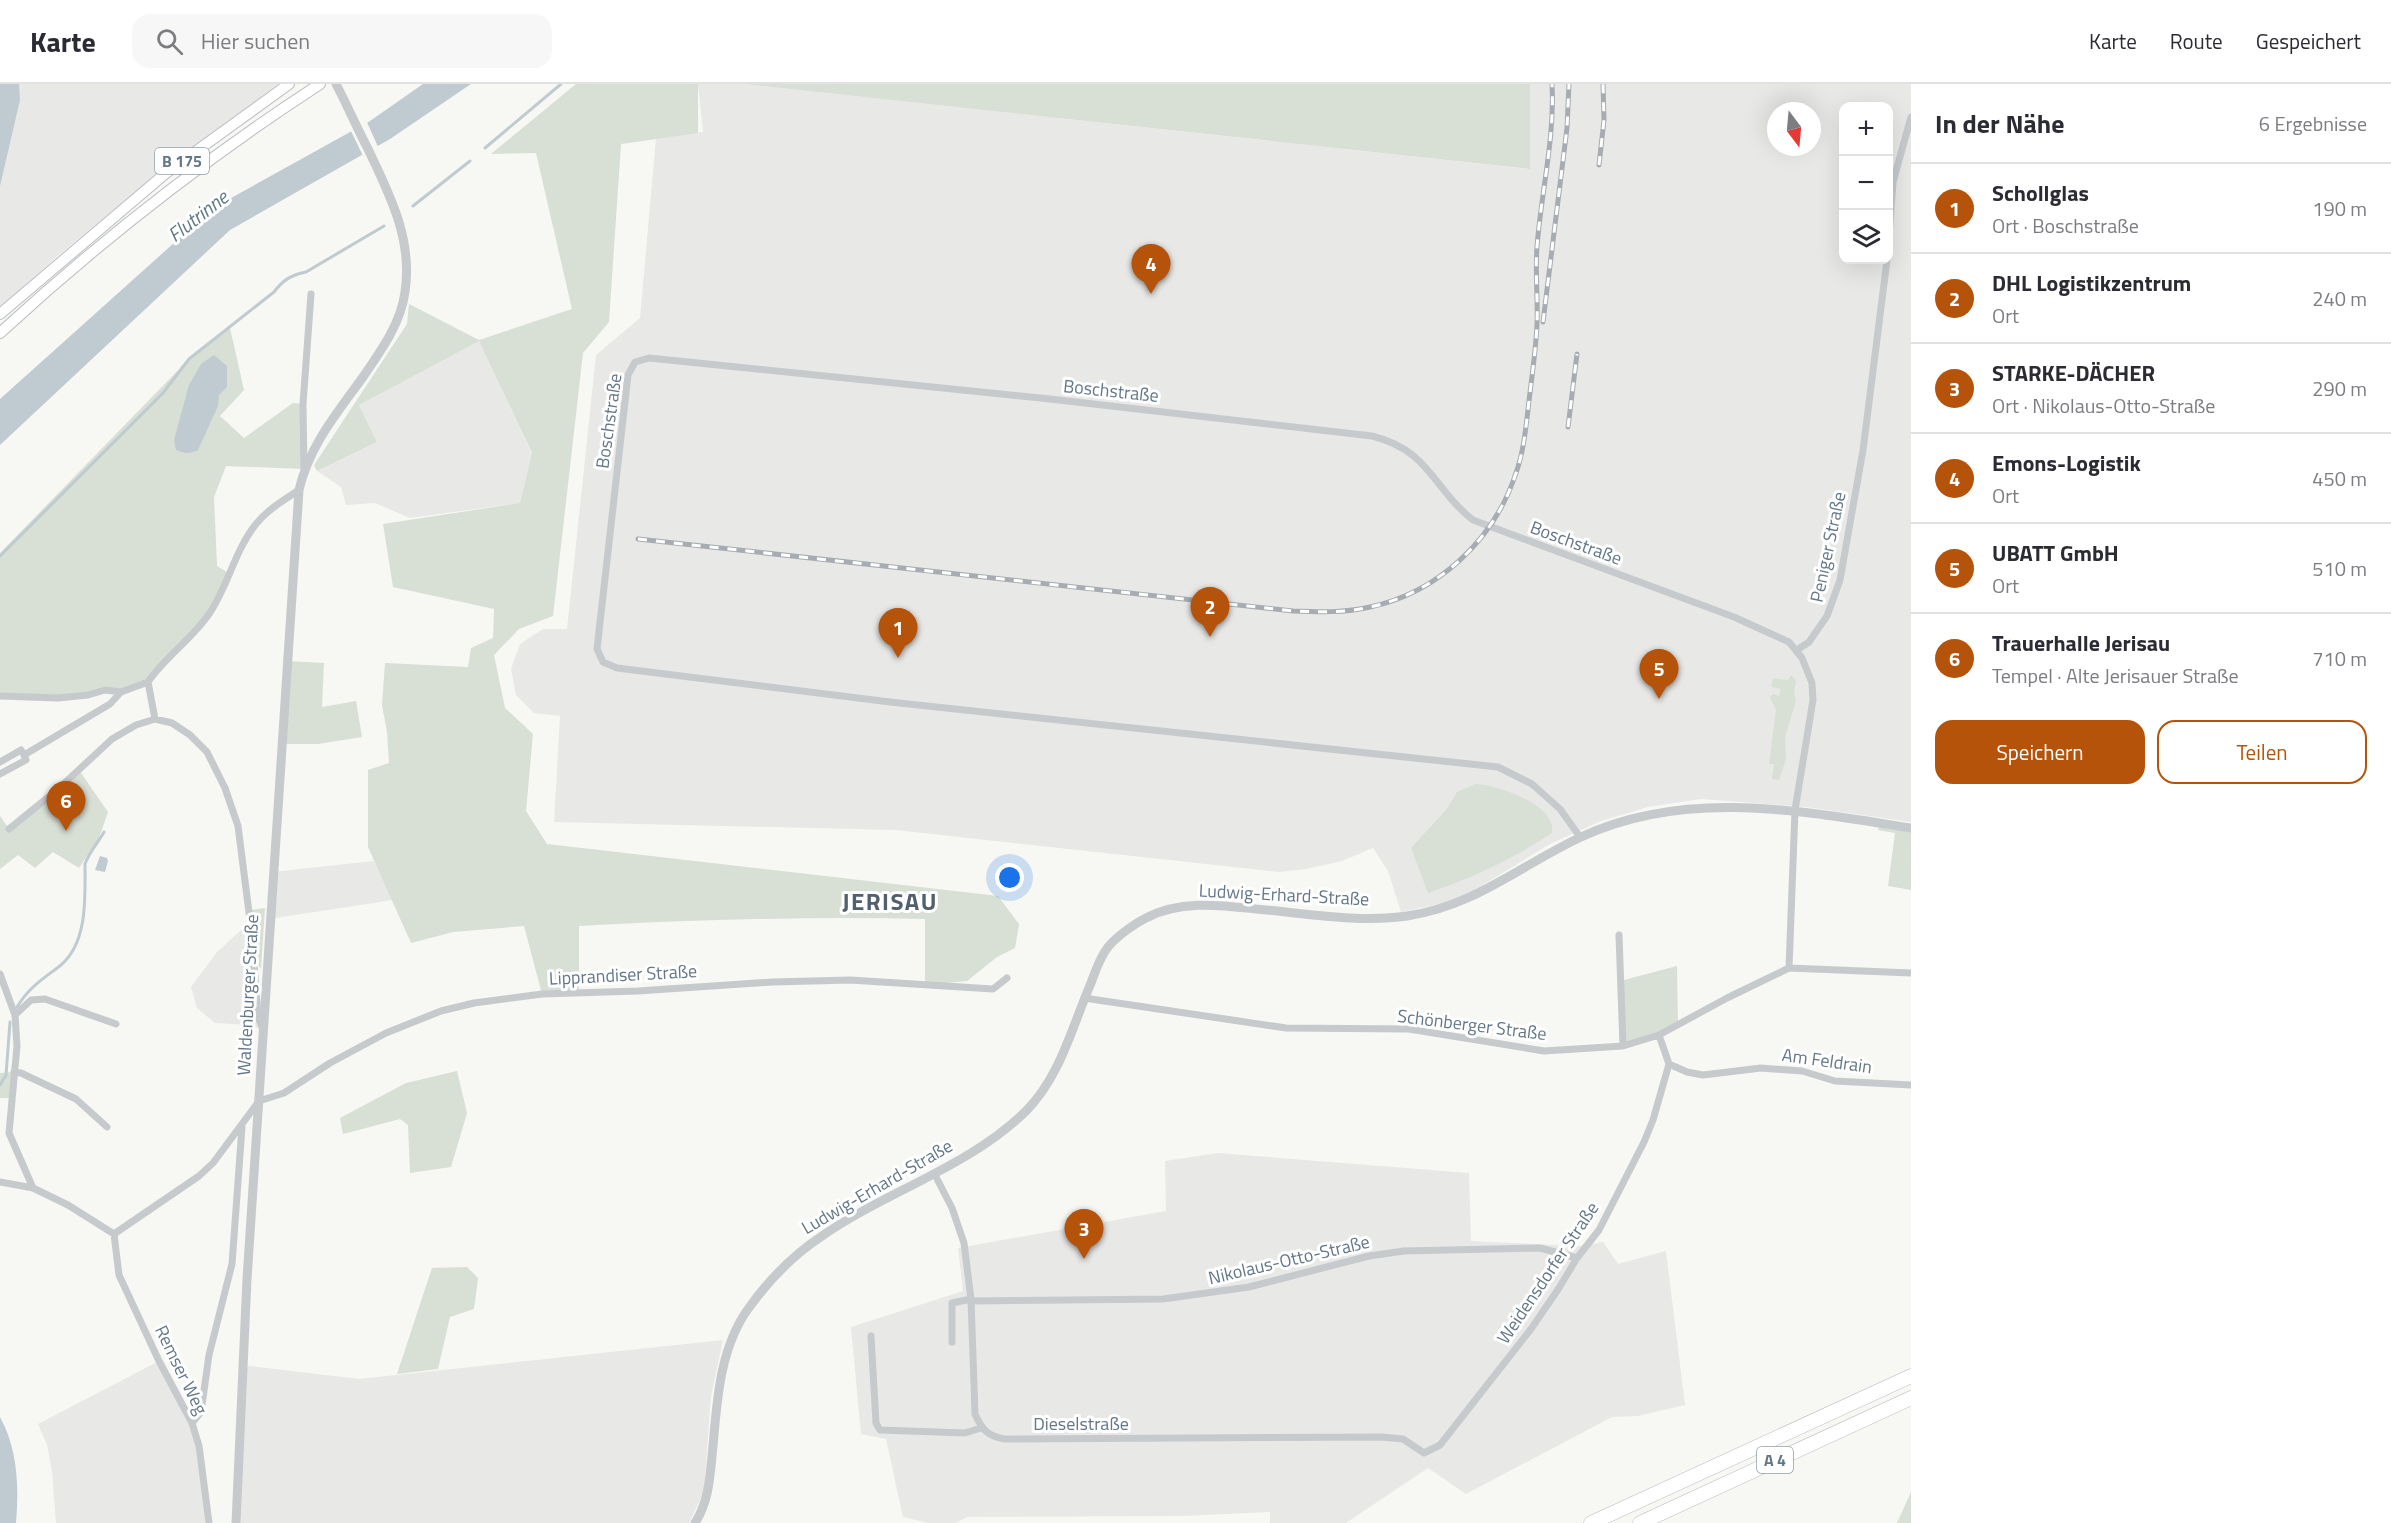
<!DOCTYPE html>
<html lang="de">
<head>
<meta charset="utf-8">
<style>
	body { margin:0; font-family:"Titillium Web",sans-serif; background:#f7f7f7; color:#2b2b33 }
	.controls { position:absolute; right:18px; top:18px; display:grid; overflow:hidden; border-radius:12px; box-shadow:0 6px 24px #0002 }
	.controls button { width:54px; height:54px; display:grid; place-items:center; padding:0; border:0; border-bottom:2px solid #e1e1e2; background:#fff; color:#2b2b33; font:30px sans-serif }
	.compass { position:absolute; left:1767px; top:18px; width:54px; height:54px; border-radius:50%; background:#fff; box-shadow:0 6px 24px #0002; rotate:164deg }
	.you { position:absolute; left:1010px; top:794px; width:21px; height:21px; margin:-15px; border:4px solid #fff; border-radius:50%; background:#1a73e8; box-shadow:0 0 0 9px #1a73e833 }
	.badge { display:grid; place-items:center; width:39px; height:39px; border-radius:50%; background:#b45309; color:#fff; font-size:20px; font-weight:700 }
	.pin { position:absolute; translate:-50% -50px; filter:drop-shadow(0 2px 3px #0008) }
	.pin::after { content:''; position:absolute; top:32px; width:21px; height:18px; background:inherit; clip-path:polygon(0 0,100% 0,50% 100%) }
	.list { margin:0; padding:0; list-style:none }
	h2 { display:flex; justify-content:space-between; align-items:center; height:78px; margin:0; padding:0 24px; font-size:26px }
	h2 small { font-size:20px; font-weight:400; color:#7c7c81 }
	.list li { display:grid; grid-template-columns:39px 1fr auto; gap:18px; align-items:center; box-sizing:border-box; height:90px; padding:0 24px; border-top:2px solid #e1e1e2 }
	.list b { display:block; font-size:22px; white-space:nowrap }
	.list p { margin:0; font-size:20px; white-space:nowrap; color:#7c7c81 }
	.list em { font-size:20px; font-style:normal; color:#7c7c81 }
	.actions { display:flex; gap:12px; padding:18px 24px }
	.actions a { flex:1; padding:14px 0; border:2px solid #b45309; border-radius:18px; text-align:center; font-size:21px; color:#b45309 }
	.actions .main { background:#b45309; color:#fff }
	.icon { flex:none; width:33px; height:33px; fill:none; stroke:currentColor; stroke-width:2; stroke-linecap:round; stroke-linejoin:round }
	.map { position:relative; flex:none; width:1911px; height:1439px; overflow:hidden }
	header { display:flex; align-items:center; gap:36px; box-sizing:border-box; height:84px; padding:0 30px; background:#fff; border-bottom:2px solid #e1e1e2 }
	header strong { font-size:28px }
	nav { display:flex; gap:33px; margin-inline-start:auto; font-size:21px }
	.search { width:420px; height:54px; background:#f7f7f7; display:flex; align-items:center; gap:15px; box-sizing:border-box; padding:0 21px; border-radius:18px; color:#7c7c81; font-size:22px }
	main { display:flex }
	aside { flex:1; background:#fff }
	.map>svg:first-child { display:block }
</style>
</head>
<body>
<header>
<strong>Karte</strong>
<div class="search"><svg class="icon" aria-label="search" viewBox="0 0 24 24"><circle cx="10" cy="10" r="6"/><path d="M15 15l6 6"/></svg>Hier suchen</div>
<nav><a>Karte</a><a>Route</a><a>Gespeichert</a></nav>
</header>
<main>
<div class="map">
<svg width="1911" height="1439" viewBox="0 0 1911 1439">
	<rect width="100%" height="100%" fill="#f7f7f3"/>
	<path fill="#e8e9e7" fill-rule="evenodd" d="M0,0H278L128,114L54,175L0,225Z
		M698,0H744L1529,85L1530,0H1911V738L1806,723L1701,715L1648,723L1601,737L1550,760L1468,810L1445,819L1401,828L1388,787L1373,764L1342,777L1306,785L1279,788L896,746L554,738L560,632L534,629L516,611L511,585L520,560L543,545H567L596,271L640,234L656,54L703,48ZM1844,22H1888V176H1844ZM1776,27H1812V63H1776Z
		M479,256L532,370L520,419L410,434L375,419L346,421L341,403L317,387L377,358L359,321Z
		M374,777L393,816L269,835L272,788Z
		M250,838L263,946L251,941L215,939L197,924L191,903L217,868Z
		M1218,1069L1469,1089L1471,1157L1578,1162L1603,1158L1618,1180L1666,1167L1685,1321L1638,1332L1612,1333L1466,1410L1428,1384L1346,1439H1270V1428L1184,1432L967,1433L955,1439H928L903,1433L886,1355L861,1350L851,1243L963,1207L958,1164L1166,1127L1165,1077Z
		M723,1256L711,1312L704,1408L689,1439H236L242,1281L359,1295Z
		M159,1277L192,1339L209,1439H56L52,1387L47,1361L38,1340Z"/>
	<path fill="#d8dfd4" d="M576,0H698V49L621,60L609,238L583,269L553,532L519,545L494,571L505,624L533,650L526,727L547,760L998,812L1019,840L1015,864L997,873L967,897L925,901V835C809,832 695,836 579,842V908L542,910L524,842L453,848L411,859L368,763V686L389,679L387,648L382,621L385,579L468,583L471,564L493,554L494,525L393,503L383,440L520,419L532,369L479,257L359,321L377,358L317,387L314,381L407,240L409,220L479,256L572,225L536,69L491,70Z
		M744,0H1530V85Z
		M230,244L244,306L220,332L244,354L293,319L303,320L304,385L226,382L214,413L217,482L230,490L219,515L148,598L121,608L88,611L0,612V469L189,275Z
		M287,577L324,579L322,623L356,617L362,653L318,660H281Z
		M1792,591L1796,598L1794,607L1796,617L1785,653L1786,675L1779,696L1772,695L1774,680H1769L1776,626L1770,613L1773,610L1779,612L1781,605L1771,603L1773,594L1787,596Z
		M79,686L108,728L99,754L79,784L53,768L35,784L18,771L0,785V732L9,745Z
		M1476,700C1498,701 1557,721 1552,749C1513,775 1472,794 1428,809L1411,764L1446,726L1457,708Z
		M1879,743L1911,748V806L1888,802L1895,749L1878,746Z
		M265,824L261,885L256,878L251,826Z
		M1677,882L1678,941L1623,962L1620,897Z
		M457,987L467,1029L451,1083L410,1089L408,1041L400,1035L343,1050L340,1034L406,999Z
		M14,988L12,1014H0V989Z
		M467,1183L478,1194L474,1225L450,1233L438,1285L397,1290L432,1184Z
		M1911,1408V1439H1897Z"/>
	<path fill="#bfcbd0" d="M0,0H19L20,16L0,102Z
		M423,0H471L390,55L230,146L0,361V315L213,124L370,37Z
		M214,271L227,282V303L219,311L218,322L198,366C189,370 186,370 176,366L174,356L189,301L201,280Z
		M100,772L107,774L108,777L105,788L95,786Z
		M0,1333C18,1366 19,1403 16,1439H0Z"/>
	<path fill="#f7f7f3" d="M366,36L379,65L364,74L350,45Z"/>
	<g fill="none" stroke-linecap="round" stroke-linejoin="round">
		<path stroke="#bfcbd0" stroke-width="3" d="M485,64L561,0
			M413,122L470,77
			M0,472L163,309L189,275L274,208C283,196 291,191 306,188L384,142
			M17,923C30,902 43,895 61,881C88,858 85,813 85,780C89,768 98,759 104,748
			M0,1001L6,991L10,938"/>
		<g stroke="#b9bdc1" stroke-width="12">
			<path id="primary" d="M0,230L166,89L289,0
				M0,249C100,157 206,74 320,0"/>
		</g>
		<g stroke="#b8bcbf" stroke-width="15">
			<path id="motorway" d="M1591,1439L1911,1292
				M1640,1439L1911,1314"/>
		</g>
		<path stroke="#c6cacd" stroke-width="7" d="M1888,165L1893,98L1911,33
			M304,385L303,320L311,210
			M1797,566L1809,558L1827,532L1840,496L1863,366L1887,176
			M0,612L58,614L88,611L105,606L121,608L148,598
			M155,635L148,598C165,573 192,555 209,530C228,502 235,466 256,440C267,426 284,416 299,406
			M24,671L110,620L121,608
			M0,678L21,666L24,671
			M0,690L26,676L24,671
			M9,745L57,706L112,655L136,641L155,635L172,639L190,651L207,668L225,704L238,742L252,852L258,933L262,943
			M1580,753L1560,725L1532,700L1498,683L890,618L617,584L603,578L597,565L628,291L635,278L649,274L1050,315L1372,352C1431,367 1432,404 1473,436L1734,533L1789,558L1802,574L1812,599L1813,616L1795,726L1789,884
			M1619,851L1623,962
			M0,890L15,931L17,962L9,1049L33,1104
			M1084,914L1286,944L1409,945L1544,967L1623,962L1659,951L1727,914L1789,884L1911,889
			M15,931L31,916L45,915L116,940
			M1669,980L1687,988L1703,991L1761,984L1802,987L1835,997L1911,1001
			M14,988L21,989L76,1015L107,1043
			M934,1089L952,1124L964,1159L971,1215L975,1330C982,1346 988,1352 1004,1355L1381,1353L1403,1355L1424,1369L1440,1361L1531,1245L1559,1204L1577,1174L1599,1146L1644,1058L1653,1036L1669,980L1659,951
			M0,1098L33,1104L68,1121L114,1150
			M114,1150L199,1092L213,1079L259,1017L284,1009L330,979L386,949L441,927L474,919L542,910L638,907L773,898L850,896L993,905L1007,894
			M114,1150L119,1191L159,1277L192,1339L199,1362L209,1439
			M970,1217L1163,1215L1249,1203L1369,1172L1404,1167L1540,1164L1577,1174
			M871,1252L876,1339L880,1346L965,1349L981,1344
			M952,1258V1219L971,1215
			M192,1339L201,1328L209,1271L232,1180L242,1043"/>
		<path stroke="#c6cacd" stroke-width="9" d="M236,1439L247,1195L299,406C309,362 337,329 363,293C381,267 401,239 405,208C413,156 390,111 368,65C357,44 347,21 336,0
			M695,1439C710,1416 710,1389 713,1362C717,1316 720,1264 748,1225C768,1197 793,1171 822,1152C887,1107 969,1083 1026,1027C1060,993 1072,943 1091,899C1095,888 1100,873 1108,863C1116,853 1134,840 1146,834C1180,816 1219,821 1256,825C1304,829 1359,839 1407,832C1475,822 1521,781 1581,753C1686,704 1802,727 1911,744"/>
		<use href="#primary" stroke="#fff" stroke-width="10"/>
		<use href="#motorway" stroke="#fff" stroke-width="14"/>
		<g stroke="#a6acb2" stroke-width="5">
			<path id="rail" d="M1599,81L1604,36L1603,0
				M1543,238L1567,44L1569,0
				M1568,343L1577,270
				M638,455L1293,527C1319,528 1345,529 1370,523C1437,509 1493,457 1515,392C1524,368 1526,342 1529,317C1532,291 1536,265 1537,240C1538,214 1535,188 1537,163C1541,109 1555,54 1552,0"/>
		</g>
		<use href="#rail" stroke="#fff" stroke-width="3" stroke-dasharray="9" stroke-linecap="butt"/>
	</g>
	<g text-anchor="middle" stroke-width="6" stroke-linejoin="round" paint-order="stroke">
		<g fill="#fff" stroke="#92a0ab" stroke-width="1.5">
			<rect x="155" y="64" width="54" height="26" rx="4.5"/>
			<rect x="1757" y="1363" width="36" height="26" rx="4.5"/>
		</g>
		<g font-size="16" font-weight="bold" fill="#637787">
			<text x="182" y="83">B 175</text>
			<text x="1775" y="1382">A 4</text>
		</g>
		<g font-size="18" fill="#637787" stroke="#fff">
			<text transform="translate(1111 307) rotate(6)" y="6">Boschstraße</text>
			<text transform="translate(609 337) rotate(-82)" y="6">Boschstraße</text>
			<text transform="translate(1576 459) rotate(20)" y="6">Boschstraße</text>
			<text transform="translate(1828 463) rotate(-78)" y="6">Peniger Straße</text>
			<text transform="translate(1284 811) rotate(3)" y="6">Ludwig-Erhard-Straße</text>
			<text transform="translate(623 891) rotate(-3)" y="6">Lipprandiser Straße</text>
			<text transform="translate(248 911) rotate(-87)" y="6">Waldenburger Straße</text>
			<text transform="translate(1472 941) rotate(7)" y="6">Schönberger Straße</text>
			<text transform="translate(1827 977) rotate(8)" y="6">Am Feldrain</text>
			<text transform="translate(877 1103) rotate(-30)" y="6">Ludwig-Erhard-Straße</text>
			<text transform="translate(1289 1176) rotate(-13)" y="6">Nikolaus-Otto-Straße</text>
			<text transform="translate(1548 1189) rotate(-56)" y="6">Weidensdorfer Straße</text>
			<text transform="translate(181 1286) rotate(64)" y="6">Remser Weg</text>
			<text x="1081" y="1346">Dieselstraße</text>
		</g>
		<g font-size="20" font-style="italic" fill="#5f7a83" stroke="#fff">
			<text transform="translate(198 132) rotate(-38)" y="7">Flutrinne</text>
		</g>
		<g font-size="24" font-weight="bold" letter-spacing="1.5" fill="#52606c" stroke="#fff">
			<text x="890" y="826">JERISAU</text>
		</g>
	</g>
</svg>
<div class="controls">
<button>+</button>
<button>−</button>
<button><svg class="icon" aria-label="layers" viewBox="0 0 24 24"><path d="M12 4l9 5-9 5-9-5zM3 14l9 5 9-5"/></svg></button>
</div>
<svg class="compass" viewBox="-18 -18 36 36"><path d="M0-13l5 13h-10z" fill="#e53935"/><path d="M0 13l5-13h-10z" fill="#7c7c81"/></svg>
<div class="you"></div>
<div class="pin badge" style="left:898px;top:574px">1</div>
<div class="pin badge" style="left:1210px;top:553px">2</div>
<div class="pin badge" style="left:1084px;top:1175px">3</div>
<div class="pin badge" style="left:1151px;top:210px">4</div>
<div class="pin badge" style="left:1659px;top:615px">5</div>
<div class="pin badge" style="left:66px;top:747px">6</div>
</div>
<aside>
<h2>In der Nähe<small>6 Ergebnisse</small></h2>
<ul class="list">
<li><span class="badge">1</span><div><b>Schollglas</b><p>Ort · Boschstraße</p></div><em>190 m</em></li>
<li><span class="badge">2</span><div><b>DHL Logistikzentrum</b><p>Ort</p></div><em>240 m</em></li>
<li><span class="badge">3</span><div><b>STARKE-DÄCHER</b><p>Ort · Nikolaus-Otto-Straße</p></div><em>290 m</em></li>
<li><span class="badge">4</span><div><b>Emons-Logistik</b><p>Ort</p></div><em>450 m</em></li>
<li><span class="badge">5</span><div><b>UBATT GmbH</b><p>Ort</p></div><em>510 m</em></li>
<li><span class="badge">6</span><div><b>Trauerhalle Jerisau</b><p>Tempel · Alte Jerisauer Straße</p></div><em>710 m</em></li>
</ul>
<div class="actions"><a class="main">Speichern</a><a>Teilen</a></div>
</aside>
</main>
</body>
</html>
